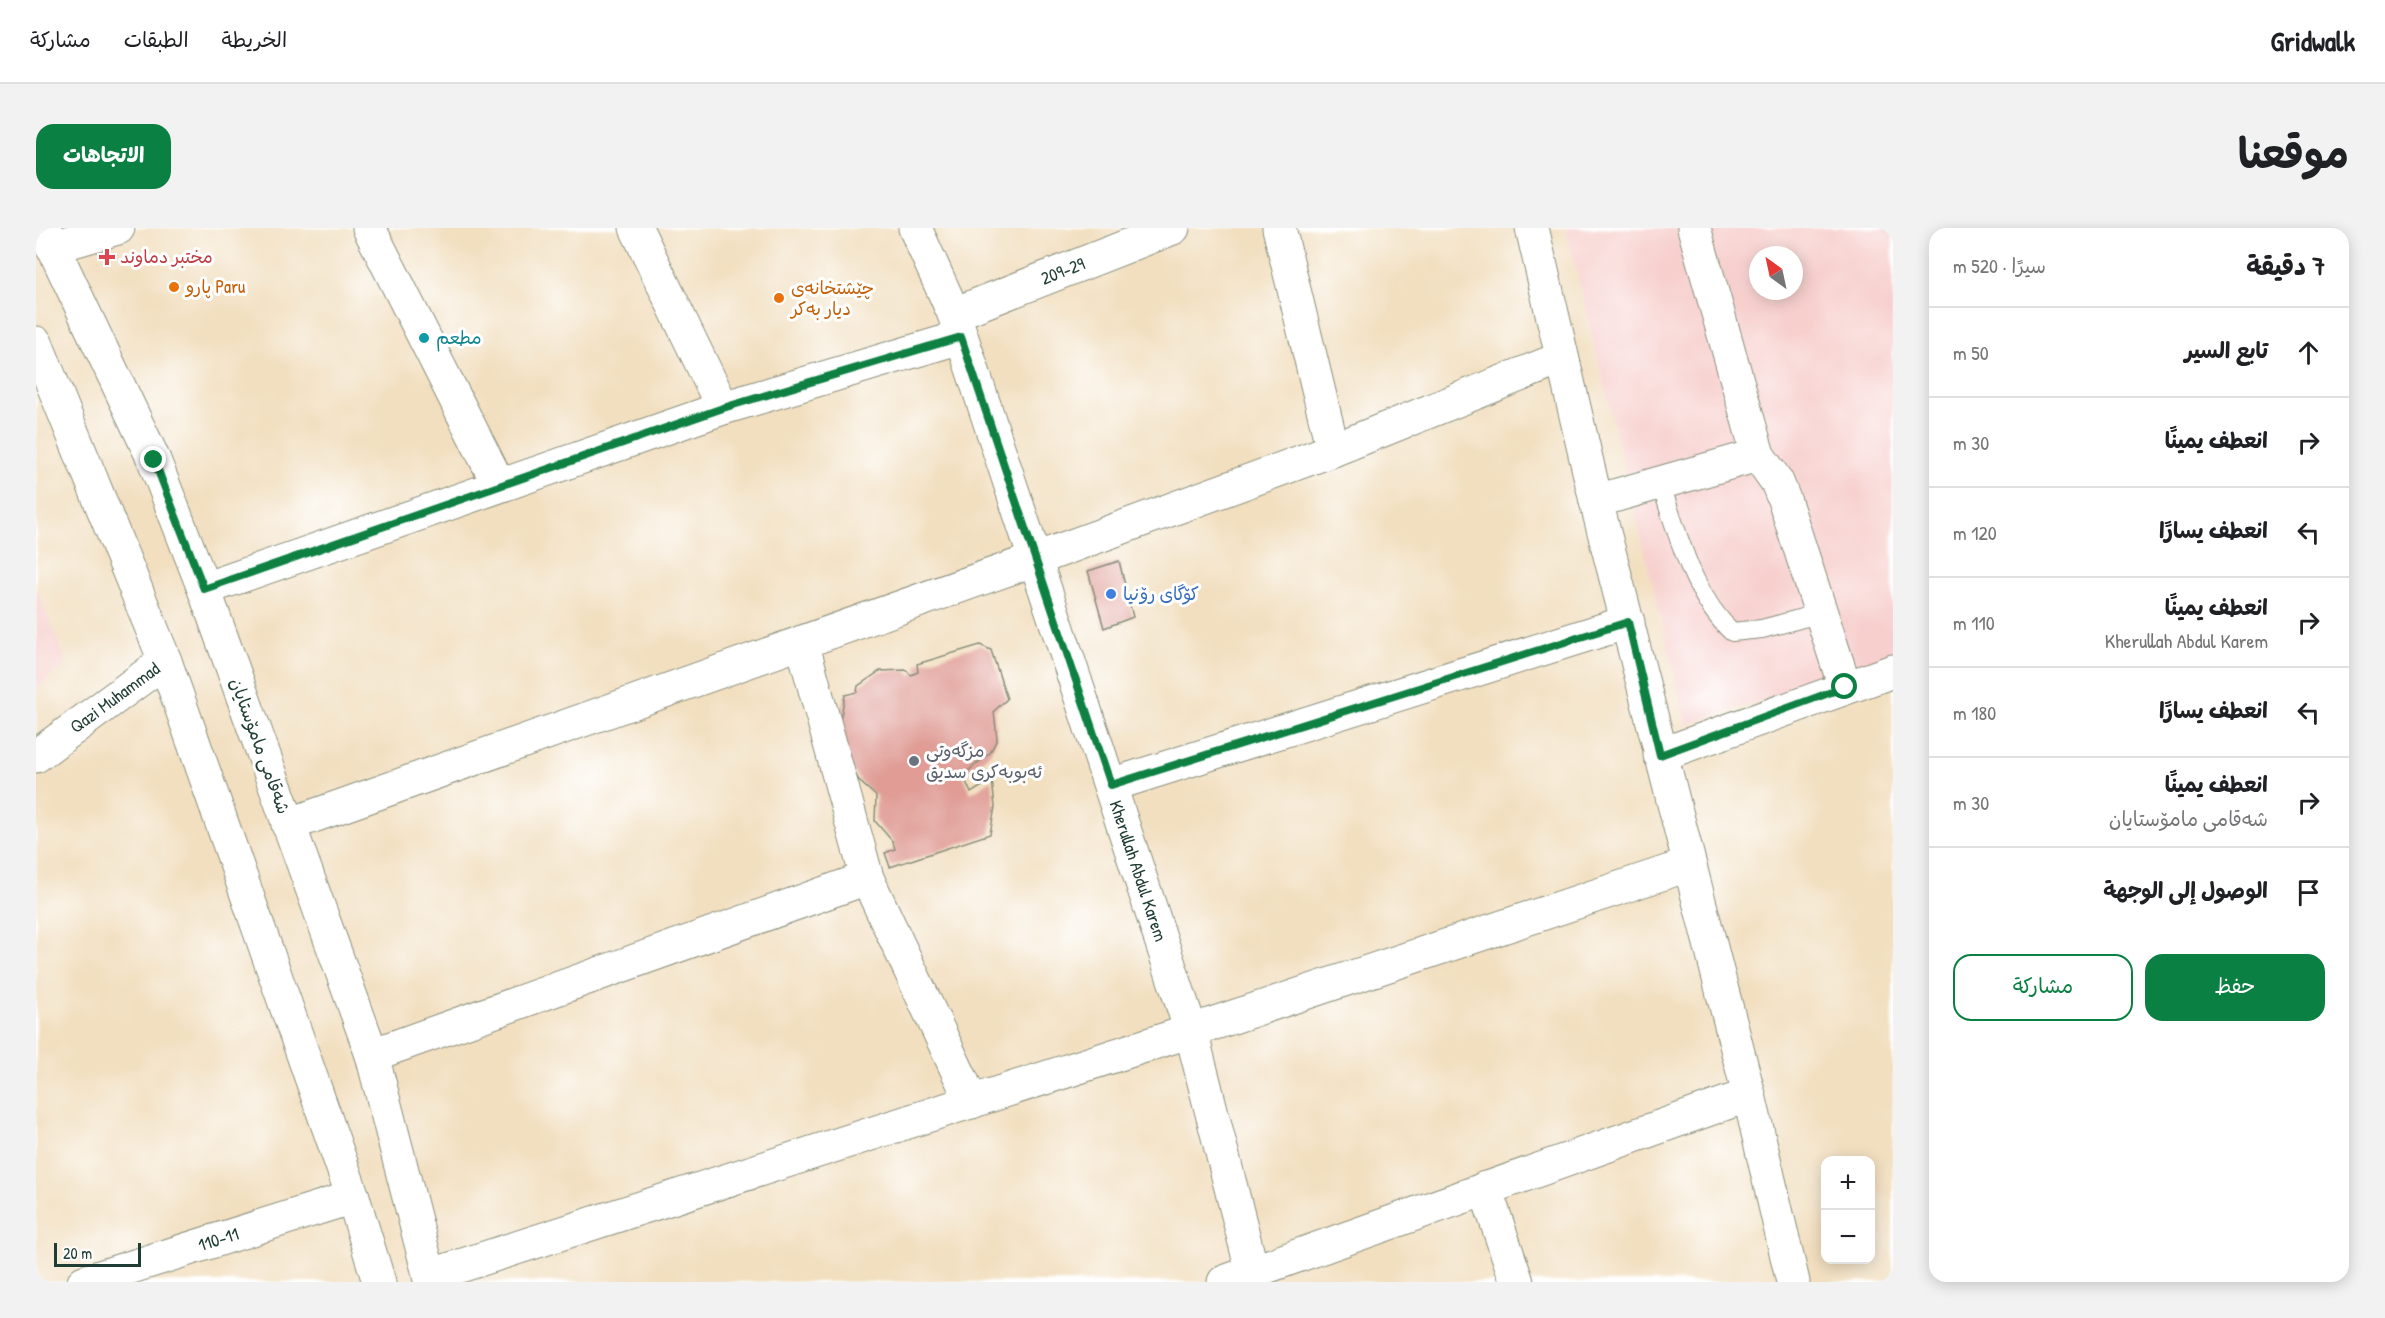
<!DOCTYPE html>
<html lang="ar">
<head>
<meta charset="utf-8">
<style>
	body { margin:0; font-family:"Patrick Hand","Playpen Sans Arabic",sans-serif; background:#f2f2f2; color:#202124; direction:rtl }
	.controls { position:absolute; right:18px; bottom:18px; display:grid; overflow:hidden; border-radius:12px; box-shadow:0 3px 15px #0003 }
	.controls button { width:54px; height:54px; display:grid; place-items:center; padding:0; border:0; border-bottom:2px solid #e0e0e0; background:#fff; color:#202124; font:30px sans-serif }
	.compass { position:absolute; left:1713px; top:18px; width:54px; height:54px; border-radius:50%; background:#fff; box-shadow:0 3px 15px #0003; rotate:327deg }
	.scale { position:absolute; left:18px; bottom:15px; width:87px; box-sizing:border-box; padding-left:6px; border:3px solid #1f3d34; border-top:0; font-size:16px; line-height:21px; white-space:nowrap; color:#1f3d34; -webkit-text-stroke:4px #fff; paint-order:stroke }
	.stop { position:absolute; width:18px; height:18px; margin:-14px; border:4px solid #0b8043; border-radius:50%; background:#fff }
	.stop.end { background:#0b8043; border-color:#fff; box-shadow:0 2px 6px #0008 }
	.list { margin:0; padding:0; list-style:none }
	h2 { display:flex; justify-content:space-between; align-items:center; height:78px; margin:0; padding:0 24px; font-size:26px }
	h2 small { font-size:20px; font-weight:400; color:#757577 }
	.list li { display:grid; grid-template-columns:39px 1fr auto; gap:18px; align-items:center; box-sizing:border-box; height:90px; padding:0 24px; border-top:2px solid #e0e0e0 }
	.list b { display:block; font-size:22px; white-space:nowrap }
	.list p { margin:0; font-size:20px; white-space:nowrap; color:#757577 }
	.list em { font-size:20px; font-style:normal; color:#757577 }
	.actions { display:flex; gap:12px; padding:18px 24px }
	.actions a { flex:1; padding:14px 0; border:2px solid #0b8043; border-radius:18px; text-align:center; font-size:21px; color:#0b8043 }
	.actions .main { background:#0b8043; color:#fff }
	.icon { flex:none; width:33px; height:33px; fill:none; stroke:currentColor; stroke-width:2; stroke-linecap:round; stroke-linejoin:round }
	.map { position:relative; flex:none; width:1857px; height:1054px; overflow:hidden; direction:ltr; border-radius:18px }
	header { display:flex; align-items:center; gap:36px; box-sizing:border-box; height:84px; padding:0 30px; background:#fff; border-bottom:2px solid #e0e0e0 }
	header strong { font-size:28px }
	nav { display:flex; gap:33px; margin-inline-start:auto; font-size:21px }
	.intro { display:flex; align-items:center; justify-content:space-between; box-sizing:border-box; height:144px; padding:0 36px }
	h1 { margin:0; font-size:42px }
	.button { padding:15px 27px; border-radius:18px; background:#0b8043; color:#fff; font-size:21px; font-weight:700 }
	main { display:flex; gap:36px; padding:0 36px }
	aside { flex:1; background:#fff; border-radius:18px; box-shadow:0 3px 15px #0003 }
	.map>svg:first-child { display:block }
</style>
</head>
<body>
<header>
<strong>Gridwalk</strong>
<nav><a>الخريطة</a><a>الطبقات</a><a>مشاركة</a></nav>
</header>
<div class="intro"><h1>موقعنا</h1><a class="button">الاتجاهات</a></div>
<main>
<aside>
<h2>7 دقيقة<small>سيرًا · 520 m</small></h2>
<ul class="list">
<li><svg class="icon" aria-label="ahead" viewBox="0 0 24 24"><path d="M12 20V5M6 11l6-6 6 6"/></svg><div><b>تابع السير</b></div><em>50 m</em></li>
<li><svg class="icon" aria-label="right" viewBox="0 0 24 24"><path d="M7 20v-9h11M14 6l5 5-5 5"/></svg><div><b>انعطف يمينًا</b></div><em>30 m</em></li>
<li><svg class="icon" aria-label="left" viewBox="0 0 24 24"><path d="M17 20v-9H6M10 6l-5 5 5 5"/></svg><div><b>انعطف يسارًا</b></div><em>120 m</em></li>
<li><svg class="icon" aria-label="right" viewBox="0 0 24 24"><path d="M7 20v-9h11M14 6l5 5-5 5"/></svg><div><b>انعطف يمينًا</b><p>Kherullah Abdul Karem</p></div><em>110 m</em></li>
<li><svg class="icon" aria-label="left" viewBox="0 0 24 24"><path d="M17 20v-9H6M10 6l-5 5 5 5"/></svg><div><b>انعطف يسارًا</b></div><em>180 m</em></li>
<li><svg class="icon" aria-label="right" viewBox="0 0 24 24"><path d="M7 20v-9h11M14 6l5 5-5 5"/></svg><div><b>انعطف يمينًا</b><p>شەقامی مامۆستایان</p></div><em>30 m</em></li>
<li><svg class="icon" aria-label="arrive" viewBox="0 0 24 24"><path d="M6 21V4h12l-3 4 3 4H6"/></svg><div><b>الوصول إلى الوجهة</b></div></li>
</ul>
<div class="actions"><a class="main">حفظ</a><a>مشاركة</a></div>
</aside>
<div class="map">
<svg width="1857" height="1054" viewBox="0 0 1857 1054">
	<rect width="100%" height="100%" fill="#fff"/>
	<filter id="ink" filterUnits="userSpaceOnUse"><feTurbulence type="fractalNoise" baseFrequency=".0167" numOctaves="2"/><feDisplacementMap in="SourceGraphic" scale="12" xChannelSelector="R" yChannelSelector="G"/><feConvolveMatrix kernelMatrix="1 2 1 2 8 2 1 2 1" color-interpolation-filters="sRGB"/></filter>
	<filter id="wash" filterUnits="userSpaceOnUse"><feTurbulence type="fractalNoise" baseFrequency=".008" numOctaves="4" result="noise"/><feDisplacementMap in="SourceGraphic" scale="24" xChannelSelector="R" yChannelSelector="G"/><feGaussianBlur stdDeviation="1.35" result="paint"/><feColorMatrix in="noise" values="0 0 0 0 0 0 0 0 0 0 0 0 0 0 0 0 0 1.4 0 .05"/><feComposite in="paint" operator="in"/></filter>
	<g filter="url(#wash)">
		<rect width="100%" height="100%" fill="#f2dfc0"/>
		<path fill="#f7d0ce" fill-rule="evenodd" d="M1530,0H1857V430L1651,497ZM1722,27H1758V63H1722Z
			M0,359L31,435L0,461Z"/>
		<g id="blocks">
			<path fill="#e09c95" d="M1083,333L1097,389L1068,400L1052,343Z
				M944,417L955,422L971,471L958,483L961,511L954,525L927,547L935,565L956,552L959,579L954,606L854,639L849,625L859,621L857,614L839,593L840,568L824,554L807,526L802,503L809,467L821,464L822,458L844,443L870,442L875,447L882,444L881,436Z"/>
		</g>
	</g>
	<g filter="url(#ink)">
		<use href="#blocks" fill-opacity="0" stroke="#888e7a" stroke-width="1.5"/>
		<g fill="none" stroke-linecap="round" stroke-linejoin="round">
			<g stroke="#888e7a" stroke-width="20">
				<path id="lane" d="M1624,255C1643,307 1655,365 1696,404L1726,401L1785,385"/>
			</g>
			<g stroke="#888e7a" stroke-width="35">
				<g id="street">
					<path d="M333,0L463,257"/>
					<path d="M600,0L687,180"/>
					<path d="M1243,0L1297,222"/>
					<path d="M1496,0L1560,273L1713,867L1757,1054"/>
					<path d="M1658,0L1722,227L1741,254L1749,274L1809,459"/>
					<path d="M16,19L82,0"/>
					<path id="s1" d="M918,86L1137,0"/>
					<path d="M1560,273L1722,227"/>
					<path d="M168,361L687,180L925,109"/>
					<path d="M766,414L831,650L936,874"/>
					<path d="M1624,527L1857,443"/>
					<path id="s2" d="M0,528L129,433"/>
					<path d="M1075,557L1592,394"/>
					<path d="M252,597L1000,331L1297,222L1526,130"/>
					<path d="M336,827L831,650"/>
					<path d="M1449,960L1481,1054"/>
					<path d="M393,1048L1155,803L1652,637"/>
					<path id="s3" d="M48,1054L317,969"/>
					<path d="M1188,1054L1713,867"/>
				</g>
			</g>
			<g stroke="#888e7a" stroke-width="35">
				<g id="secondary">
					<path id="s4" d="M879,0L918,86L1155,803L1219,1054"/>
				</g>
			</g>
			<g stroke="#888e7a" stroke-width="35">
				<path id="primary" d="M8,0L118,232L168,361L336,827L395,1054
					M0,115L129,433L317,969L343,1054"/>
			</g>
			<use href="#lane" stroke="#fff" stroke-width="18"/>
			<use href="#street" stroke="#fff" stroke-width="33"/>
			<use href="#secondary" stroke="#fff" stroke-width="33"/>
			<use href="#primary" stroke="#fff" stroke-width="33"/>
		</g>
	</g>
	<g fill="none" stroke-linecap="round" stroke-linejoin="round" filter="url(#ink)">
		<path stroke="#0b8043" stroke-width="8" d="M118,232L168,361L687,180L925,109L1075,557L1592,394L1624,527L1809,459"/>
	</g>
	<path fill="#e0444e" stroke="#fff" stroke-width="2" d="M68 20h6v6h6v6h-6v6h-6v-6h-6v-6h6z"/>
	<g fill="#e8710a" stroke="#fff" stroke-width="2">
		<circle cx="138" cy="59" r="6"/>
		<circle cx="743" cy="70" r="6"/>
	</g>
	<circle fill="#0f9aa8" stroke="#fff" stroke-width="2" cx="388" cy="110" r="6"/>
	<circle fill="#3f7fe0" stroke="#fff" stroke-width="2" cx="1075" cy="366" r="6"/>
	<circle fill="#6b7280" stroke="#fff" stroke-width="2" cx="878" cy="533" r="6"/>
	<g text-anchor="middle" stroke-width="6" stroke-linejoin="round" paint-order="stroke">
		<g font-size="18" fill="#be3a42" stroke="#fff" text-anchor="start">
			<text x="84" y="35">مختبر دماوند</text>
		</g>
		<g font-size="18" fill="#1f3d34" stroke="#fff">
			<text dy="6" stroke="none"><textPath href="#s1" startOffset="117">209-29</textPath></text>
			<text dy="6" stroke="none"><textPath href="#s2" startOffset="98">Qazi Muhammad</textPath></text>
			<text transform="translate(224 518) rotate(70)" y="6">شەقامی مامۆستایان</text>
			<text dy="6" stroke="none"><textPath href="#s4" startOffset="681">Kherullah Abdul Karem</textPath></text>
			<text dy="6" stroke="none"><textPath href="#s3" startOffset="141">110-11</textPath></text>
		</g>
		<g font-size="18" fill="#c56008" stroke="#fff" text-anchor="start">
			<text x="150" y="65">پارو Paru</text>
			<text x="755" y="66">چێشتخانەی<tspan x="755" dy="21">دیار بەکر</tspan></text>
		</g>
		<g font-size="18" fill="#0d838f" stroke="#fff" text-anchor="start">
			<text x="400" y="116">مطعم</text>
		</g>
		<g font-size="18" fill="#366cbe" stroke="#fff" text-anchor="start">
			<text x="1087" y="372">کۆگای رۆنیا</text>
		</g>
		<g font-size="18" fill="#5b616d" stroke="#fff" text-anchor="start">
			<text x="890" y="529">مزگەوتی<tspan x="890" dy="21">ئەبوبەکری سدیق</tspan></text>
		</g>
	</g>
</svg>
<div class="controls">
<button>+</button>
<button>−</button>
</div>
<svg class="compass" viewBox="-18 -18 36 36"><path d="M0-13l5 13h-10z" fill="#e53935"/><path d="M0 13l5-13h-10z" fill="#757577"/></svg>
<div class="scale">20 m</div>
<div class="stop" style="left:1809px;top:459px"></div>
<div class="stop end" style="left:118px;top:232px"></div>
</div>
</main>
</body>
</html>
